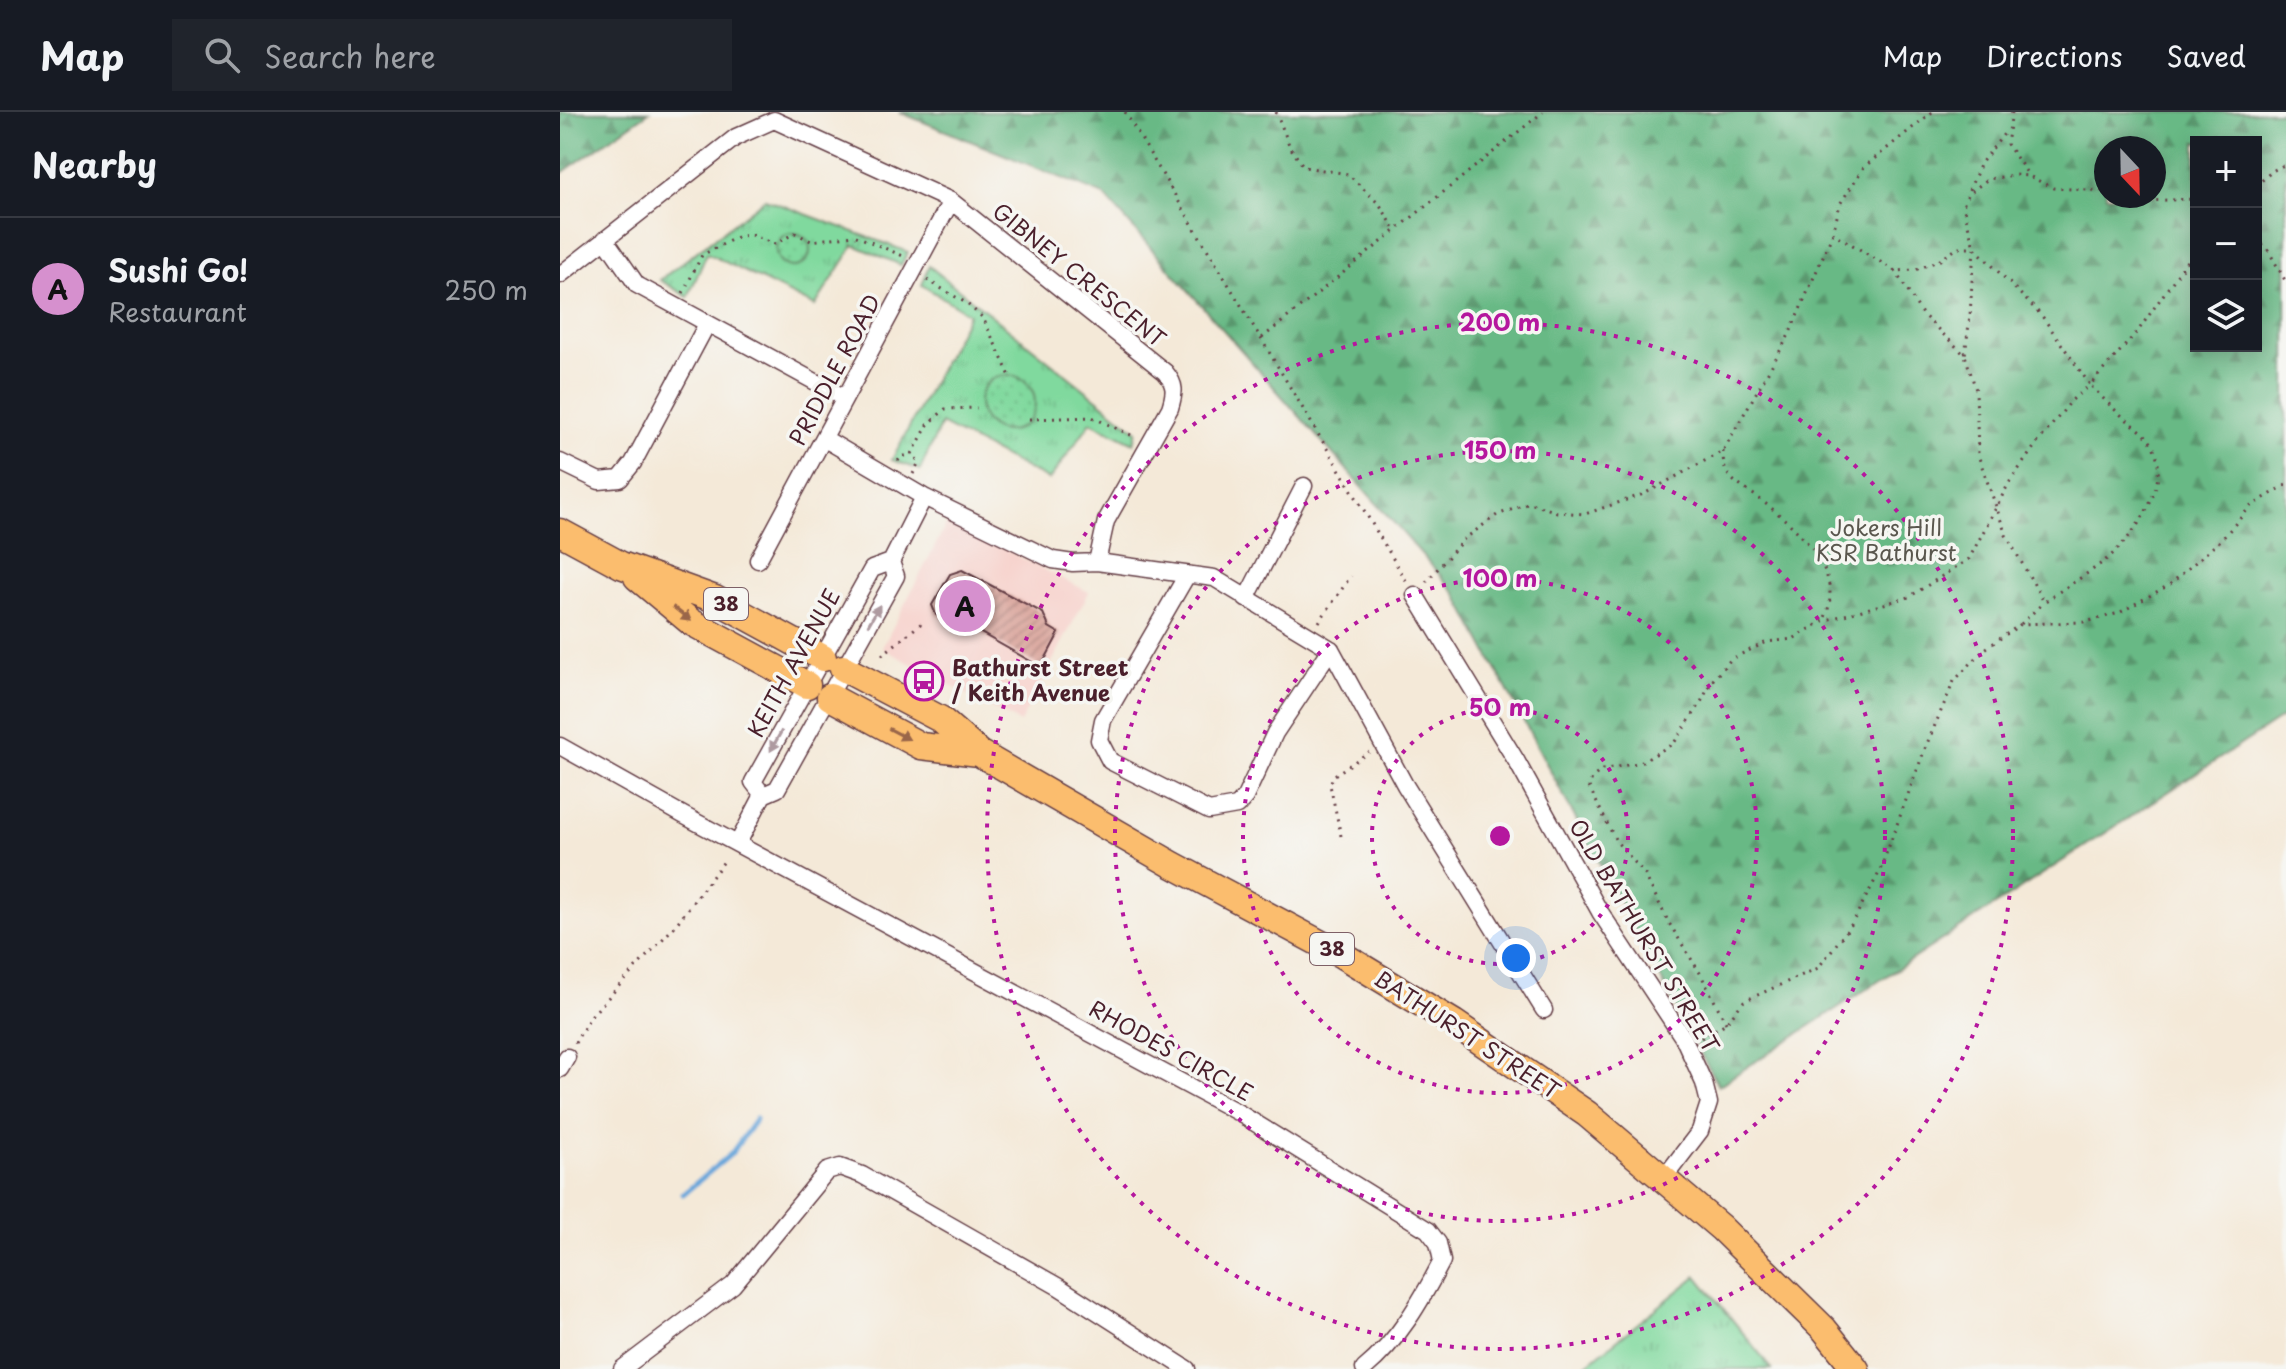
<!DOCTYPE html>
<html lang="en">
<head>
<meta charset="utf-8">
<style>
	body { margin:0; font-family:"Playpen Sans",sans-serif; background:#20242c; color:#f1f3f6 }
	.controls { position:absolute; right:24px; top:24px; display:grid; overflow:hidden; border-radius:0px; box-shadow:0 4px 20px #0003 }
	.controls button { width:72px; height:72px; display:grid; place-items:center; padding:0; border:0; border-bottom:2px solid #363941; background:#171b24; color:#f1f3f6; font:40px sans-serif }
	.compass { position:absolute; left:1534px; top:24px; width:72px; height:72px; border-radius:50%; background:#171b24; box-shadow:0 4px 20px #0003; rotate:158deg }
	.you { position:absolute; left:956px; top:846px; width:28px; height:28px; margin:-20px; border:6px solid #fff; border-radius:50%; background:#1a73e8; box-shadow:0 0 0 12px #1a73e833 }
	.badge { display:grid; place-items:center; width:52px; height:52px; border-radius:50%; background:#d690ce; color:#111; font-size:26px; font-weight:700 }
	.pin { position:absolute; translate:-50% -50%; border:4px solid #fff; box-shadow:0 2px 8px #0006 }
	.list { margin:0; padding:0; list-style:none }
	h2 { display:flex; justify-content:space-between; align-items:center; height:104px; margin:0; padding:0 32px; font-size:34px }
	h2 small { font-size:26px; font-weight:400; color:#9ea1a6 }
	.list li { display:grid; grid-template-columns:52px 1fr auto; gap:24px; align-items:center; box-sizing:border-box; height:144px; padding:0 32px; border-top:2px solid #363941 }
	.list b { display:block; font-size:30px; white-space:nowrap }
	.list p { margin:0; font-size:26px; white-space:nowrap; color:#9ea1a6 }
	.list em { font-size:26px; font-style:normal; color:#9ea1a6 }
	.icon { flex:none; width:44px; height:44px; fill:none; stroke:currentColor; stroke-width:2; stroke-linecap:round; stroke-linejoin:round }
	.map { position:relative; flex:none; width:1726px; height:1257px; overflow:hidden }
	header { display:flex; align-items:center; gap:48px; box-sizing:border-box; height:112px; padding:0 40px; background:#171b24; border-bottom:2px solid #363941 }
	header strong { font-size:38px }
	nav { display:flex; gap:44px; margin-inline-start:auto; font-size:28px }
	.search { width:560px; height:72px; background:#20242c; display:flex; align-items:center; gap:20px; box-sizing:border-box; padding:0 28px; border-radius:0px; color:#9ea1a6; font-size:30px }
	main { display:flex }
	aside { flex:1; background:#171b24 }
	.map>svg:first-child { display:block }
</style>
</head>
<body>
<header>
<strong>Map</strong>
<div class="search"><svg class="icon" aria-label="search" viewBox="0 0 24 24"><circle cx="10" cy="10" r="6"/><path d="M15 15l6 6"/></svg>Search here</div>
<nav><a>Map</a><a>Directions</a><a>Saved</a></nav>
</header>
<main>
<aside>
<h2>Nearby<small></small></h2>
<ul class="list">
<li><span class="badge">A</span><div><b>Sushi Go!</b><p>Restaurant</p></div><em>250 m</em></li>
</ul>
</aside>
<div class="map">
<svg width="1726" height="1257" viewBox="0 0 1726 1257">
	<defs>
		<pattern id="grass-tufts" width="24" height="20" patternUnits="userSpaceOnUse" patternTransform="scale(2)"><rect width="24" height="20" fill="#80d99e"/><path d="M3 7l-1-3M5 7V3M7 7l1-3M15 17l-1-3M17 17v-4M19 17l1-3" fill="none" stroke="#70ba88"/></pattern>
		<pattern id="forest-firs" width="22" height="20" patternUnits="userSpaceOnUse" patternTransform="scale(2)"><rect width="22" height="20" fill="#68b985"/><path d="M5 1l3.5 6h-7zM16 11l3.5 6h-7z" fill="#58966d"/></pattern>
		<pattern id="park-dots" width="8" height="8" patternUnits="userSpaceOnUse" patternTransform="scale(2)"><rect width="8" height="8" fill="#80d99e"/><path d="M2 2h.1M6 6h.1" fill="none" stroke="#70ba88" stroke-width="1.8" stroke-linecap="round"/></pattern>
		<pattern id="building-hatch" width="6" height="6" patternUnits="userSpaceOnUse" patternTransform="scale(2)"><rect width="6" height="6" fill="#d79c93"/><path d="M-1 1l2-2M0 6l6-6M5 7l2-2" fill="none" stroke="#b07f78"/></pattern>
	</defs>
	<rect width="100%" height="100%" fill="#f6f6f2"/>
	<filter id="ink" filterUnits="userSpaceOnUse"><feTurbulence type="fractalNoise" baseFrequency=".0125" numOctaves="2"/><feDisplacementMap in="SourceGraphic" scale="16" xChannelSelector="R" yChannelSelector="G"/><feConvolveMatrix kernelMatrix="1 2 1 2 8 2 1 2 1" color-interpolation-filters="sRGB"/></filter>
	<filter id="wash" filterUnits="userSpaceOnUse"><feTurbulence type="fractalNoise" baseFrequency=".006" numOctaves="4" result="noise"/><feDisplacementMap in="SourceGraphic" scale="32" xChannelSelector="R" yChannelSelector="G"/><feGaussianBlur stdDeviation="1.8" result="paint"/><feColorMatrix in="noise" values="0 0 0 0 0 0 0 0 0 0 0 0 0 0 0 0 0 1.4 0 .05"/><feComposite in="paint" operator="in"/></filter>
	<g filter="url(#wash)">
		<rect width="100%" height="100%" fill="#f4e9d8"/>
		<path fill="#f7d0ca" d="M388,409L529,480L460,611L322,536Z"/>
		<path fill="url(#grass-tufts)" stroke="#657c64" stroke-width="2" d="M205,87L348,140L341,153L294,133L255,194L147,141L128,185L100,168Z
			M369,154L577,319L574,331L531,310L489,368L381,312L360,358L332,348L409,202L362,173Z
			M1137,1164L1212,1257H1021Z"/>
		<path fill="url(#forest-firs)" stroke="#596c58" stroke-width="2" fill-rule="evenodd" d="M0,0H89L0,62Z
			M339,0H1726V603L1158,974L895,480L544,83ZM1636,30H1696V234H1636ZM1546,36H1594V84H1546Z"/>
		<path fill="url(#park-dots)" stroke="#657c64" stroke-width="2" d="M216 138a17 17 0 1 1 34 0a17 17 0 1 1-34 0Z
			M419 291a28 28 0 1 1 56 0a28 28 0 1 1-56 0Z"/>
		<g fill="none" stroke-linecap="round" stroke-linejoin="round">
			<path stroke="#68a6da" stroke-width="5" d="M123,1082L171,1042L196,1007"/>
		</g>
		<g id="blocks">
			<path fill="url(#building-hatch)" d="M402,458L483,501L489,515L499,521L481,555L387,502L385,507L376,503L372,493L390,462Z"/>
		</g>
	</g>
	<g filter="url(#ink)">
		<use href="#blocks" fill-opacity="0" stroke="#643d45" stroke-width="2"/>
		<g fill="none" stroke-linecap="round" stroke-linejoin="round">
			<g stroke="#643d45" stroke-width="19">
				<path id="street" d="M45,127L77,173L285,286
					M0,163L176,25L214,8L391,89L605,260C616,273 615,280 610,296L546,409L537,450
					M265,327L364,385L493,448L513,451L537,450L654,466L771,537L845,673L984,898
					M0,350L39,369L60,367L73,351L147,212
					M198,448L391,89
					M627,463L543,608L539,628L550,649L649,699L677,694L685,685L715,621L771,537
					M855,483L957,650L1040,800L1124,927L1144,971L1149,991L1140,1019L1104,1066
					M686,487L744,374
					M0,634L123,703L679,1001L868,1118L878,1131L882,1149C861,1189 839,1228 804,1257
					M203,683L193,670L312,457L331,450L364,385
					M178,731L203,683L217,677L336,464L331,450
					M0,957L7,945
					M62,1257L173,1173L267,1059L280,1055L302,1063L499,1175L627,1257"/>
			</g>
			<g stroke="#643d45" stroke-width="29">
				<path id="primary" d="M0,420L61,453L155,487L263,546
					M77,465L131,510L247,573
					M283,556L380,607L419,641L613,753L782,843L894,911L1027,1002L1161,1116L1264,1217L1296,1257
					M270,585L361,634L419,641"/>
			</g>
			<path stroke="#643d45" stroke-width="3" stroke-dasharray="2 6" stroke-linecap="butt" d="M565,0L847,470
				M716,0L730,35L744,55L788,62L820,93L835,117
				M1372,0L1304,55L1280,92L1273,121L1335,159L1355,158L1380,148L1399,135H1414L1410,204L1405,243
				M1452,0L1447,32L1469,64
				M1696,74L1712,59L1726,52
				M1409,78L1421,51L1447,18
				M1565,84L1582,89L1636,87
				M1696,127L1707,136L1726,170
				M1335,159L1362,202L1405,243L1416,278L1418,343L1446,423L1484,490C1508,473 1538,457 1559,436C1583,410 1611,367 1592,332C1584,318 1572,313 1561,303C1550,294 1540,283 1530,273L1578,219L1636,136
				M367,168L406,191L423,206L450,264
				M123,181L142,143L179,124L191,123L215,132L235,121L251,129L294,123L343,144
				M702,226L983,0
				M469,307L532,305L573,324
				M1163,339C1163,350 1164,360 1172,367C1181,376 1193,381 1202,389C1237,415 1289,463 1263,509
				M338,349L341,345L352,342
				M353,362L359,350L352,342L368,313L385,297L417,296
				M866,470L903,428L937,403L970,391L997,400L1025,402L1084,382L1163,339L1229,223L1273,121
				M759,510L791,464
				M1461,512L1484,490
				M322,543L363,510
				M781,724L770,673L773,664L809,640
				M1166,911L1140,861L1109,811L1084,761L1056,729L1029,675L1032,666L1042,658L1082,650L1114,631L1139,594L1152,569L1171,547L1207,530L1233,527L1263,509L1349,485L1409,447L1449,371L1475,334L1512,288L1530,273L1482,204L1414,135L1403,94L1408,82L1428,67L1454,63L1469,64L1493,76L1546,79
				M1141,926L1166,911L1184,889L1258,856L1291,813L1319,761L1366,634L1394,569L1425,537L1461,512L1526,510L1559,501L1609,473L1661,428L1691,394L1726,373
				M15,931L30,905L114,815L165,748"/>
			<use href="#street" stroke="#fff" stroke-width="16"/>
			<use href="#primary" stroke="#fbbd6e" stroke-width="26"/>
		</g>
		<defs><path id="oneway-solid" d="M-6-.8H1V-3.2L6.5 0L1 3.2V.8H-6Z" transform="scale(2)"/></defs>
		<g fill="#9a6649">
			<use href="#oneway-solid" transform="translate(122 502) rotate(38)"/>
			<use href="#oneway-solid" transform="translate(339 622) rotate(28)"/>
		</g>
		<g fill="#ae9aa0">
			<use href="#oneway-solid" transform="translate(314 503) rotate(-60)"/>
			<use href="#oneway-solid" transform="translate(216 629) rotate(119)"/>
		</g>
	</g>
	<g fill="none" stroke="#b5179e" stroke-width="4" stroke-dasharray="4 8">
		<circle cx="940" cy="724" r="128"/>
		<circle cx="940" cy="724" r="257"/>
		<circle cx="940" cy="724" r="385"/>
		<circle cx="940" cy="724" r="513"/>
	</g>
	<defs>
		<g id="bus-ring" transform="scale(2)"><circle r="9.5" fill="#f6f6f2" stroke="#b5179e" stroke-width="1.5"/><path d="M-5-6H5V4H4V6H2V4H-2V6H-4V4H-5ZM-3.5-4V0h7V-4ZM-3.5 1.2v1.5H-2V1.2ZM2 1.2v1.5H3.5V1.2Z" fill="#b5179e"/></g>
	</defs>
	<g fill-rule="evenodd">
		<use href="#bus-ring" x="364" y="569"/>
	</g>
	<g text-anchor="middle" stroke-width="7" stroke-linejoin="round" paint-order="stroke">
		<g fill="#f6f6f2" stroke="#7e6067" stroke-width="2">
			<rect x="144" y="476" width="44" height="32" rx="6"/>
			<rect x="750" y="821" width="44" height="32" rx="6"/>
		</g>
		<g font-size="20" font-weight="bold" fill="#4a1f2b">
			<text x="166" y="499">38</text>
			<text x="772" y="844">38</text>
		</g>
		<g font-size="22" fill="#4a1f2b" stroke="#f6f6f2">
			<text transform="translate(519 163) rotate(39)" y="8">GIBNEY CRESCENT</text>
			<text transform="translate(275 258) rotate(-62)" y="8">PRIDDLE ROAD</text>
			<text transform="translate(234 551) rotate(-61)" y="8">KEITH AVENUE</text>
			<text transform="translate(1084 824) rotate(59)" y="8">OLD BATHURST STREET</text>
			<text transform="translate(907 923) rotate(33)" y="8">BATHURST STREET</text>
			<text transform="translate(611 939) rotate(29)" y="8">RHODES CIRCLE</text>
		</g>
		<g font-size="22" fill="#5a574e" stroke="#f6f6f2">
			<text x="1326" y="424">Jokers Hill<tspan x="1326" dy="25">KSR Bathurst</tspan></text>
		</g>
		<g font-size="22" font-weight="bold" fill="#4a1f2b" stroke="#f6f6f2" text-anchor="start">
			<text x="392" y="564">Bathurst Street<tspan x="392" dy="25">/ Keith Avenue</tspan></text>
		</g>
	</g>
	<circle cx="940" cy="724" r="12" fill="#b5179e" stroke="#f6f6f2" stroke-width="4"/>
	<g font-size="24" text-anchor="middle" font-weight="bold" fill="#b5179e" stroke="#f6f6f2" stroke-width="7" stroke-linejoin="round" paint-order="stroke">
		<text x="940" y="219">200 m</text>
		<text x="940" y="347">150 m</text>
		<text x="940" y="475">100 m</text>
		<text x="940" y="604">50 m</text>
	</g>
</svg>
<div class="controls">
<button>+</button>
<button>−</button>
<button><svg class="icon" aria-label="layers" viewBox="0 0 24 24"><path d="M12 4l9 5-9 5-9-5zM3 14l9 5 9-5"/></svg></button>
</div>
<svg class="compass" viewBox="-18 -18 36 36"><path d="M0-13l5 13h-10z" fill="#e53935"/><path d="M0 13l5-13h-10z" fill="#9ea1a6"/></svg>
<div class="you"></div>
<div class="pin badge" style="left:405px;top:494px">A</div>
</div>
</main>
</body>
</html>
